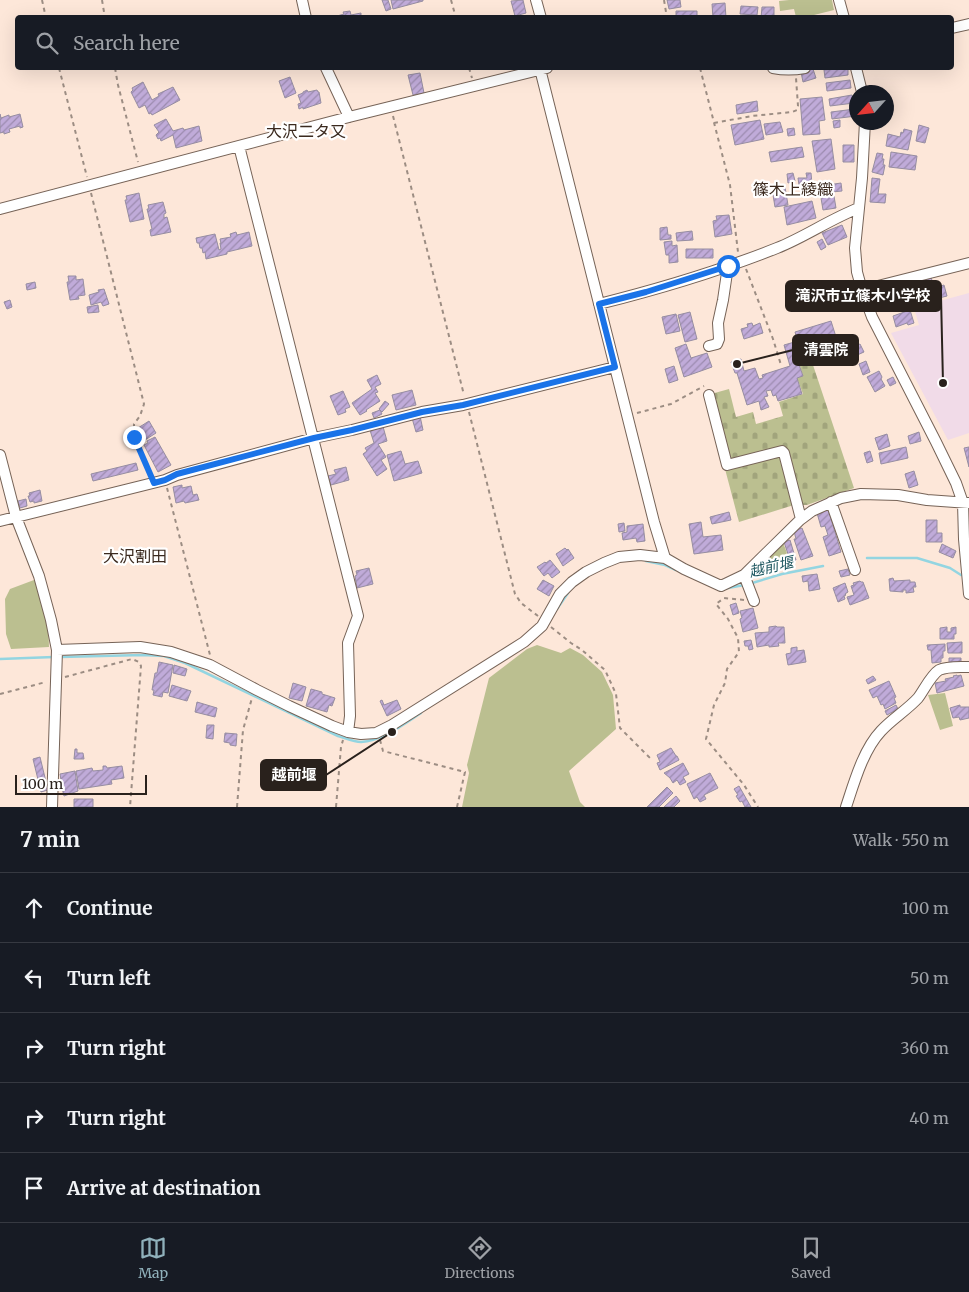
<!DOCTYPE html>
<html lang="en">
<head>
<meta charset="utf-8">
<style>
	body { margin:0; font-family:Merriweather,"Noto Sans JP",serif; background:#242831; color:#f1f3f6 }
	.compass { position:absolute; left:849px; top:85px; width:45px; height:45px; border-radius:50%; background:#171b24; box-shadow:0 5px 20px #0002; rotate:243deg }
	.scale { position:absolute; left:15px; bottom:12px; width:132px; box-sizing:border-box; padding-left:5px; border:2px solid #29211c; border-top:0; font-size:14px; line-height:18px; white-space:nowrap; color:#29211c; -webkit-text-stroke:4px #fff; paint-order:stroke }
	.stop { position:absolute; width:15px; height:15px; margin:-11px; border:4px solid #1a73e8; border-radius:50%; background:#fff }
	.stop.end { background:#1a73e8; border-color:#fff; box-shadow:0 1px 5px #0008 }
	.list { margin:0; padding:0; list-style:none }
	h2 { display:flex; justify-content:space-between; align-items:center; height:65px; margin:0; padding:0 20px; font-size:21px }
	h2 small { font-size:16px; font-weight:400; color:#9ea1a6 }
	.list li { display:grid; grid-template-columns:32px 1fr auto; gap:15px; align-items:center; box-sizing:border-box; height:70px; padding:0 20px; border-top:1px solid #363941 }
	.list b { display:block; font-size:19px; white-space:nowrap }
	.list em { font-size:16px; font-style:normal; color:#9ea1a6 }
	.icon { flex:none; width:28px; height:28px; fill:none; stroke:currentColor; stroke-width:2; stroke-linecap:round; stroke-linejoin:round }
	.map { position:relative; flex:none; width:969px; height:807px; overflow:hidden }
	.search { position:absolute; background:#171b24; box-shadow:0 5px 20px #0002; left:15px; right:15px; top:15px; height:55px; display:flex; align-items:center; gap:12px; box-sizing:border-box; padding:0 18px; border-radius:5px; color:#9ea1a6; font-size:19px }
	.sheet { height:415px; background:#171b24 }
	nav { display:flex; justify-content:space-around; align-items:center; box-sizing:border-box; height:70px; border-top:1px solid #363941; background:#171b24; font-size:14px; color:#9ea1a6 }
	nav a { display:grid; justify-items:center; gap:2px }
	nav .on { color:#90b1bb }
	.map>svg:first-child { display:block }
</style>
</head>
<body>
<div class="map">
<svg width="969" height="807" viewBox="0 0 969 807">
	<defs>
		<pattern id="cemetery-stones" width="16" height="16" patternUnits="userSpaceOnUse" patternTransform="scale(1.25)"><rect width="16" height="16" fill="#bbbf90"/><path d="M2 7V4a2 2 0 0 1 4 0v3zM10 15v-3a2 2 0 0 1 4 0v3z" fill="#a1a47c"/></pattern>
		<pattern id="building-hatch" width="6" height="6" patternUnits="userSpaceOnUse" patternTransform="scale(1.25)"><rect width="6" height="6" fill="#c0abd9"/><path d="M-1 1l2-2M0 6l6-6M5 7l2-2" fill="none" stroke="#9c8baf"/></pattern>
	</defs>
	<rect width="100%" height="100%" fill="#fde7d9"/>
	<path fill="#f1dbe8" d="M969,293V433L948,440L891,333L919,325L914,308Z"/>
	<path fill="#bbbf90" d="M789,0H832L834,10L810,16L796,17L794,9L780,11L779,1Z
		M782,540L787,553L785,555L788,565L756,574L754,570Z
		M34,580L37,582C43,603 49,625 49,647L11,649L6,634L5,599L10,589Z
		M537,645L561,653L570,648L583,655L602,672L613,695L616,729L569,771L580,802L585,807H462L469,773L467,765L489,678L527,649Z
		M945,693L953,726L940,730L928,695Z"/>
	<path fill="url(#cemetery-stones)" d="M811,359L854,488L807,505H800L785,446L728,460L711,394L729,389L736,417L753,412L756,424L783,416L779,402L803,394L797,378L803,376L799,363Z
		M777,455L781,457L794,505L739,522L725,469Z"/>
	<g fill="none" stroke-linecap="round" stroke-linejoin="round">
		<path stroke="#93d5e1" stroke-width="2.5" d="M867,558H917L950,568L961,575
			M646,561L665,565L676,570
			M749,584L782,574L823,566
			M723,589L744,585
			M557,609L568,593
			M60,657L143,655L164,656L185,663L338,736C345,738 354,742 361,742C382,741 404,724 421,713
			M0,659L54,657"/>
	</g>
	<path fill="url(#building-hatch)" stroke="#968da1" d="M382,0H388L391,9L386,11Z
		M391,0H423V1L393,9Z
		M523,0L526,13L515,16L511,1Z
		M667,0H680L681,7L669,9Z
		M725,3L726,18H713L712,4Z
		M741,6L758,7L757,15L740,14Z
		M762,7H774V18H761Z
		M350,11L351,15L361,13V18H330L344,14L343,12Z
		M676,11H697V18H676Z
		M848,68V75L825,78L824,70Z
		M813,69L816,78L803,82L801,72Z
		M420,73L424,93L413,95L408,75Z
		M290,77L296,93L285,98L279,81Z
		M850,80L851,88L827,91L826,83Z
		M143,82L152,100L159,96L158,94L173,87L180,100L152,115L151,113L149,114L145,105L139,108L131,92L133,90L132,88Z
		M307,90L308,92L317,90L318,92H319L321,103L303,109V107L299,109L298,104L301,103L298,95L303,93V92Z
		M852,95L854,103L830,106L829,99Z
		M822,97L825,120L819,121L820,134L803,135L800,99Z
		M757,101L758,111L737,114L736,105Z
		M855,109L856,116L832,119L831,112Z
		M0,114L1,118L9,115V117L20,114L23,127L20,128V126L9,129L10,132L4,134V132L0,133Z
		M166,119L173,131L183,128L184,130L199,126L202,141L176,148L173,135L161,141L160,138L158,139L156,135L159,132L154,125Z
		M760,120L764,139L735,145L731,125Z
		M840,120V127L834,128L833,121Z
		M780,122L783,132L766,135L764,124Z
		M919,125L929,128L925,143L916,141Z
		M794,128L795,135L788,136L787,129Z
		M904,129L912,131L908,150L886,146L888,134L900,137L901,132L903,133Z
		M831,139L835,169L817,172L812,141Z
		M843,145H854V162H843Z
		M802,147L804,157L771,162L769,152Z
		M891,152L917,156L915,170L889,167Z
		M877,153L883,154L882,159H884L883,165H885L883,175L872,172Z
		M793,173L795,181L788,183L787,174Z
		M806,173H811L812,184L799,185L798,178H807Z
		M872,178L880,179L878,194H886L885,203L870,202Z
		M841,183L842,191L822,193L821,186Z
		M785,187L788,205L775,207L772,189Z
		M139,193L144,219L130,222L125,200H127L126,196Z
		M834,196L836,208L823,210L821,198Z
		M812,201L816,218L787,225L784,207Z
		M163,202L166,213L164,214V218L167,217L171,232L151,236L150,230L152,229L147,209H149L148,205Z
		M729,215L732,234L715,237L713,221L717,220L716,216Z
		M842,225L847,237L828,245L822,233Z
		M667,227L668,235H671V239L660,240V228Z
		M692,231L693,240L677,241L676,233Z
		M236,232L237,235L249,232L252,246L227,252V254L206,259L205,252L203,253L202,248H200L199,243H197L196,238L215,234L219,250L221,249L220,243H221L220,239L231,237L230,234Z
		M822,239L826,247L821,250L817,242Z
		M672,241V246L677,245L678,262L669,263V255H666L664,242Z
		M686,249H713V258H686Z
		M68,276H76V280L83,279L85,295L78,296L79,299L70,300L67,282H69Z
		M931,277L934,288L944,285L947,296L923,302L917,280Z
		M35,282L36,288L27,290L26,284Z
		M104,289L109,304L103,306L101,302L91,305L89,295L99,292L98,290Z
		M10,300L12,307L7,309L4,302Z
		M98,305L99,312L88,313L87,307Z
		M910,310L914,323L908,325L907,323L896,327L893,316Z
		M690,312L697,339L685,342L678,315Z
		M676,314L680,331L666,334L662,317Z
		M831,321L837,340L801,351L803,357L797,359L803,376L797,378L802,394L778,401L776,395L773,396L771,390L766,391L768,396L764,397L769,407L761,410L759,401L747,405L737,373H735L731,362L741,359L744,371L755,368L759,379L763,378L762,375L790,366L784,345L798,341V342L795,332Z
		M752,323L753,326L760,323L763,333L744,339L741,329L748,327L747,324Z
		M686,344L691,358L707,353L712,367L684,377L675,348Z
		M860,344L864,352L855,356L852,347Z
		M866,361L870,372L863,375L859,364Z
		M674,366L678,380L669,383L665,369Z
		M879,371L882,377L881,379L885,386L875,392L867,377Z
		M377,375L381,384L375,387L378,392L375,393L380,401L366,410L367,411L360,415L352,403L372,389L367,380Z
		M893,377L896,383L890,386L887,380Z
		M412,390L416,405L396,410L392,395Z
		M343,391L350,407L345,409L346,412L338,415L330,396Z
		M385,401L389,404L382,412L379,409Z
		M380,410L382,414L374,418L372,413Z
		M420,416L423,430L416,432L412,418Z
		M149,421L156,433L145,440L138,428Z
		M382,423L387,441L378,444L386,457L381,460L387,469L377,476L363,454L367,451L365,448L374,443L369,427Z
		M919,432L921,441L910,444L908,436Z
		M887,434L890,446L879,450L875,438Z
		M155,437L171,465L158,472L144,445L148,443L147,441Z
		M906,447L908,458L881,464L879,453Z
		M969,447V467L964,448Z
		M401,451L405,464L418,461L422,473L394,481L387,455Z
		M870,451L873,461L867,463L864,453Z
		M136,463L138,470L93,481L91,474Z
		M346,467L349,480L331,485L328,476L336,474L334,470Z
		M914,471L918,485L909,488L905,474Z
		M182,485V488L191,486L193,495L197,494L199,500L185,503L184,501L176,503L173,487Z
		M40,490L42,501L34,503V501L30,502L28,496H30L29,493Z
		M26,499L27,506L20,508L18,501Z
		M828,509L841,552L829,556L823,537L828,535L825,526L821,527L817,513Z
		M729,512L731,520L712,524L710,517Z
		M926,520H937V533H942V542H926Z
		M701,522L703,537L721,535L723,550L694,554L689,524Z
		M624,523L625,531L619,532L618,524Z
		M643,524L645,541L637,542L636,538L623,540L622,533L627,532V526Z
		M802,528L813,556L801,560L794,539H796L794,531Z
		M790,540L796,560L788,563L786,555L788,554L784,542Z
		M942,544L956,551L953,558L939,552Z
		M565,548L567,550L568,549L574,558L563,566L556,554Z
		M550,560L560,572L552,578L548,573L544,576L537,567L545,562L546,563Z
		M369,568L373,584L357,588L355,576L357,575L356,571Z
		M848,569L850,575L841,577L839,571Z
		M817,574L820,589L809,591L808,581L803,582L802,576Z
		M893,578L894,581L910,580V582H915L916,587H913L914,592L906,593V590H903V592L890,591L889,579Z
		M543,580L554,586L549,596L537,589Z
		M860,581L861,582H863L869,598L850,605L847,597L854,595L851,586L854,585L853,583Z
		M845,583L848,592L845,594L846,595L844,596L845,599L838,602L833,588Z
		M736,603L739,613L733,615L730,605Z
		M753,608L758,628L743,632L740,619L742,618L740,611Z
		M776,626L777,627H784L785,643H778L779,646L769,647V645L757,647L755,633L769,632V627Z
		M947,627V632H951V628L956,627V634H954V639H940V628Z
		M751,640L753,649L749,650L748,646H745L744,641Z
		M962,642V653H948L947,643Z
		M945,644V651H943V658H941V662L932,663L931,650H928L927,645Z
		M797,647V651L804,650L806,662L788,665L786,654L791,653V648Z
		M949,658H961V664L949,663Z
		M159,662L173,665L168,693L163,692L162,697L153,695L154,690H152L155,673H157Z
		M174,665L187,669L185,676L173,673Z
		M957,675V676L961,675L964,686L937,693L935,683L946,681L945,679L954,677L953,676Z
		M873,676L876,680L868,684L866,680Z
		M889,681L896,697L894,698L896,703L885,709L883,704L881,705L877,696L873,698L869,690Z
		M293,683L306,687L302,701L289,698Z
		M172,685L191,691L187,701L169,696Z
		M311,689L322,692V694L335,698L332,706L329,705L327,712L306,706Z
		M382,700L384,705L397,700L401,709L387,716L380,701Z
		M197,702L217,708L215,717L195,712Z
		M896,705L898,709L887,715L885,711Z
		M960,705V707H969V718L960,720L959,717L953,718L950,708Z
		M207,725H214L213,739L206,738Z
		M225,733L237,734L236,746L230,745V743L224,742Z
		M671,748L676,756H677L679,760L660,770L657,763L660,762L657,755Z
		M75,749H77V753H83L84,759H74Z
		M40,757L48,790L41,792L33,759Z
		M683,763L689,774L683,777L686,782L680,785L677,780L673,783L670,778L664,773Z
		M103,766H106L107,768L122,766L124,778L111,780L112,784L79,789L76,771L92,768L93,771L103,770Z
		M75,771L78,791L64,796L60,780H61L60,774Z
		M710,773L718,788L704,795L706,799L700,802L697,797L694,799L687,784Z
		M739,786L751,807H745L742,801L740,802L736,796L738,795L734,789Z
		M667,787L673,793L659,807H647Z
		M676,796L680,801L674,807H664Z
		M74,799H93V807H74Z"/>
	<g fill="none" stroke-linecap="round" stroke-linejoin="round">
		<g stroke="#766357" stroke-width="12">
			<path id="minor" d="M302,0L306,18
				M536,0L541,18
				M839,0L844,18
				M952,28L969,24
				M326,68L349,117
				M773,68C783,70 794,70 805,68
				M856,68L862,92
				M540,69L654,522L665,558
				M865,122L862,178L855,248L857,272L862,290L872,317L936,442L956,483L963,503L964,539L969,594
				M239,146L358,616L348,643L350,716L348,732
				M0,209L349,117L547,68
				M862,290L969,263
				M599,304C659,289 719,271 777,248C805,237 830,219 859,208
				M709,346L717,344L719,339L718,323L723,300L728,266
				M709,395L727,465L782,451L784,453L801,519
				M0,455L16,517L39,576L51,620L57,650L52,807
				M831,502L855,570
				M0,521L165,480L177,475L314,438L352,430L422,412L463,405L615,367
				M744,575L754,601
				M57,650L140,647L171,652L210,665L257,690L289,706L332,726L348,732L361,734L376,733L392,725L524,642L542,626L560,594L572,582L586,572L604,563L619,557L640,555L665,558L684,569L721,586L744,575L800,520L812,511L841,498L861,494L898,495L927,500L969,503
				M846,807C854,783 863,750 881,731C892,719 907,710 918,698C924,690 931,675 939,670C947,666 960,667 969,667"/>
		</g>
		<path stroke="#9c8d83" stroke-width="2" stroke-dasharray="4 4" stroke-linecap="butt" d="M42,0L46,18
			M102,0L105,18
			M451,0L456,18
			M664,0L667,18
			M59,68L87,177
			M115,68L118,85L138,162
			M469,68L472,78
			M700,68L730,185L738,252
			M393,116L464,395
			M714,123L752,116L792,112L797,110L798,106L796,78
			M91,193L144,404L140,416L134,424V437L149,474
			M746,269L773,339L781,365
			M469,412L515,594L521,603L538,616
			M637,413L671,404L704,386
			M167,488L210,655
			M744,600L724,598L716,604L728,619L738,638L739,652L727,669L725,683L714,705L706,739L744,785L758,807
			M551,627L571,643L582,650L605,670L616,694L620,728L652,760
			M65,677L132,659L139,662L141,666L130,807
			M0,694L46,682
			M380,740L383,751L465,772L457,807
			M237,807L243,730L252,698
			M336,807L341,747L343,740"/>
		<use href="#minor" stroke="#fff" stroke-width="10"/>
	</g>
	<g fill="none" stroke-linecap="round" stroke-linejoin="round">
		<path stroke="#1a73e8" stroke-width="6" d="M134,437L154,483L165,480L177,474L314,438L352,430L422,412L463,405L615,367L599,304L646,292L728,266"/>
	</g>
	<g text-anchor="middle" stroke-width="4.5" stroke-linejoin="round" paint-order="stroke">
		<g font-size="15" font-style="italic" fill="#215962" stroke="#fff">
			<text transform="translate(771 567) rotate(-13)" y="5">越前堰</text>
		</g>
		<g font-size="16" fill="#3b2a1f" stroke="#fff">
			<text x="306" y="137">大沢二タ又</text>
			<text x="793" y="195">篠木上綾織</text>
			<text x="135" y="562">大沢割田</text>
		</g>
	</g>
	<path fill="none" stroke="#29211c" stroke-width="2" d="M943 383L941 296M737 364L793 350M392 732L326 775"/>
	<g fill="#29211c" stroke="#fff" stroke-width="2">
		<circle cx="943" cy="383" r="5"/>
		<circle cx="737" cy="364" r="5"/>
		<circle cx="392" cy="732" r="5"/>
	</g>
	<g fill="#29211c" stroke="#29211c" stroke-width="2">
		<rect x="786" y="281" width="155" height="30" rx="5"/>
		<rect x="793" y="335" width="65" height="30" rx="5"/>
		<rect x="261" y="760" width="65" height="30" rx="5"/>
	</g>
	<g font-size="15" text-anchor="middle" font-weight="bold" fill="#fff">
		<text x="863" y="301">滝沢市立篠木小学校</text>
		<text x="826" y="355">清雲院</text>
		<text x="294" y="780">越前堰</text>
	</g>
</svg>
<svg class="compass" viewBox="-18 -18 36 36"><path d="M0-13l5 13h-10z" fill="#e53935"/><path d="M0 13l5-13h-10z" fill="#9ea1a6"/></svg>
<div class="scale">100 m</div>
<div class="stop" style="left:728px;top:266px"></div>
<div class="stop end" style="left:134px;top:437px"></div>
<div class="search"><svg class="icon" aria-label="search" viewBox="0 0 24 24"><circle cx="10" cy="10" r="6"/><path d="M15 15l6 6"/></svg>Search here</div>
</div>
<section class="sheet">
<h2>7 min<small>Walk · 550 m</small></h2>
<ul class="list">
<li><svg class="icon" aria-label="ahead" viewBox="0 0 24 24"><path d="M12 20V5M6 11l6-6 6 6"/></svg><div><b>Continue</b></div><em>100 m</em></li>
<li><svg class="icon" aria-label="left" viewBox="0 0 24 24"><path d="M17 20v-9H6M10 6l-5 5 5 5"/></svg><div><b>Turn left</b></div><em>50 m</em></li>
<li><svg class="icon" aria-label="right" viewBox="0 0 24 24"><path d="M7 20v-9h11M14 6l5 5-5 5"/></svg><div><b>Turn right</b></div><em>360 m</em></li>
<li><svg class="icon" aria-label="right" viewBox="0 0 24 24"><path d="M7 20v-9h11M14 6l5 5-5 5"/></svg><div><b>Turn right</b></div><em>40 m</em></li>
<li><svg class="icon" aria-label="arrive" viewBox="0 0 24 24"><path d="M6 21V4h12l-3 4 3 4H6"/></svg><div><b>Arrive at destination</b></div></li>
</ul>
</section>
<nav>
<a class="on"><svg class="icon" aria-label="map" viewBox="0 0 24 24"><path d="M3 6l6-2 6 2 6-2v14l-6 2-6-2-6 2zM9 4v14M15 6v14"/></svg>Map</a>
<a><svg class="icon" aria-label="directions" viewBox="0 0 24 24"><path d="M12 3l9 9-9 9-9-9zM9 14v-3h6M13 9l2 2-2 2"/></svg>Directions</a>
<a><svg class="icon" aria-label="saved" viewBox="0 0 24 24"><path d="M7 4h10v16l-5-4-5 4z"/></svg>Saved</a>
</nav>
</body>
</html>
